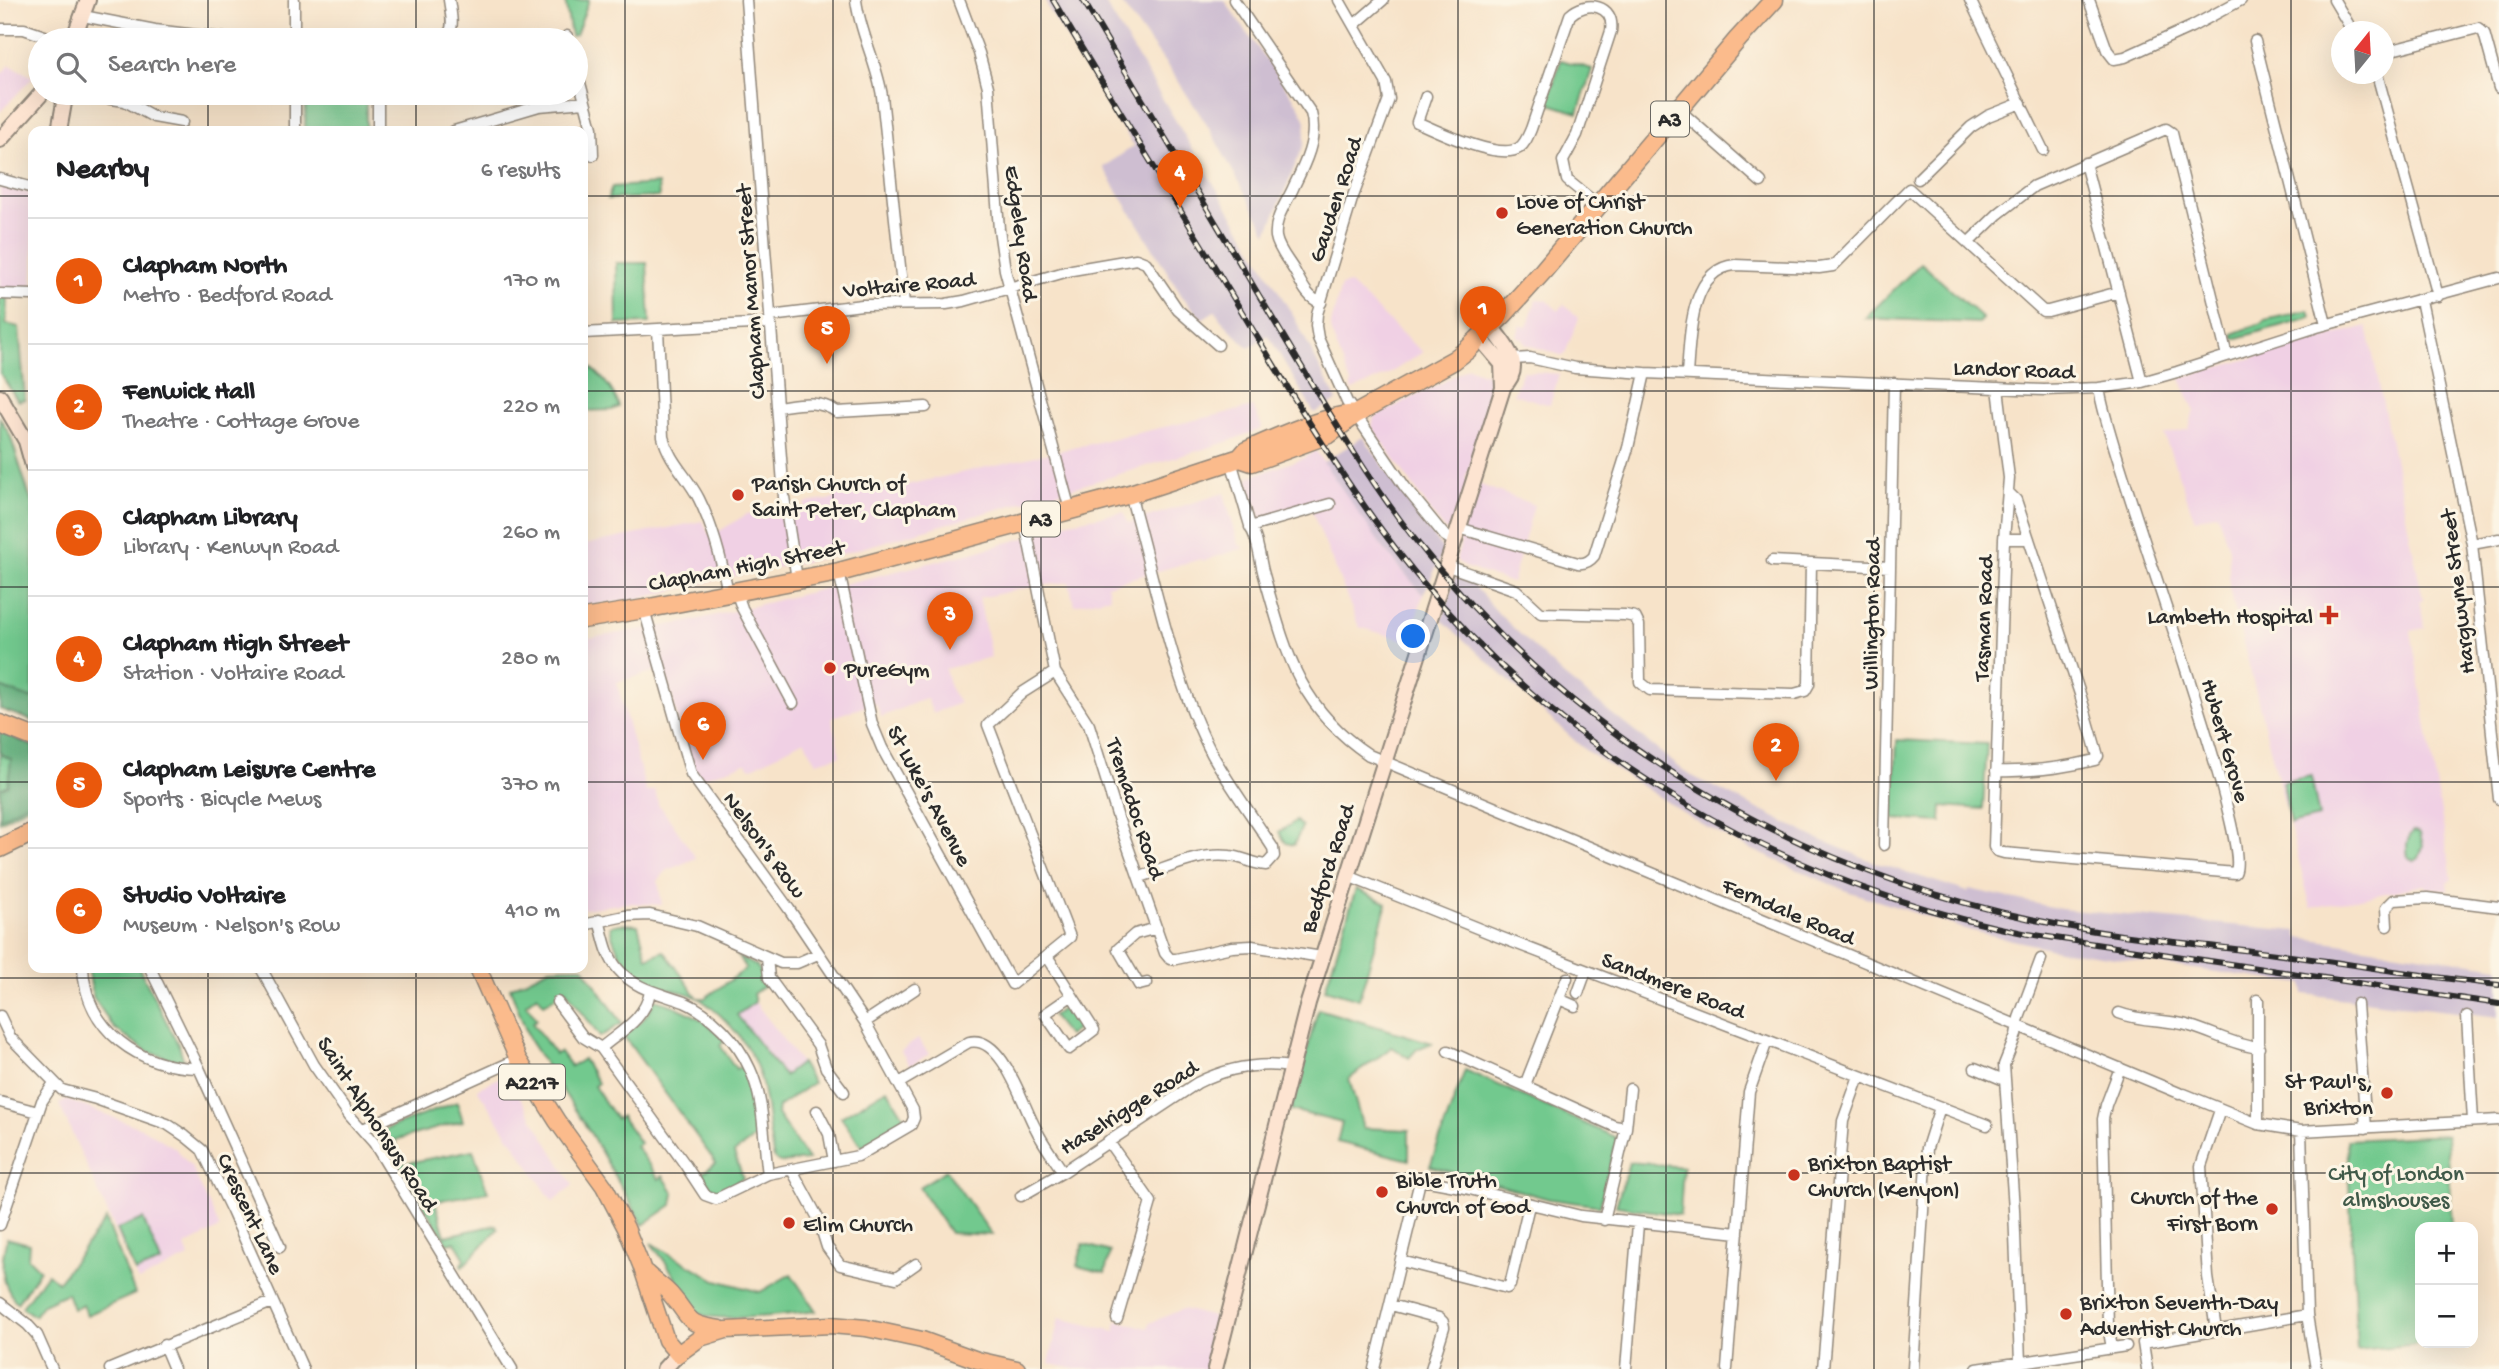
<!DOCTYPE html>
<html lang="en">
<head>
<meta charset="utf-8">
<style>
	body { margin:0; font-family:"Gochi Hand",sans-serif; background:#f2f2f2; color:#202124 }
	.controls { position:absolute; right:21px; bottom:21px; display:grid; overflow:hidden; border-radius:14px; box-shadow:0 7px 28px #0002 }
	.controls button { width:63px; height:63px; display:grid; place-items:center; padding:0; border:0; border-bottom:2px solid #e0e0e0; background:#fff; color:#202124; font:35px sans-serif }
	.compass { position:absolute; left:2331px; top:21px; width:63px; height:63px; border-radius:50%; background:#fff; box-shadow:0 7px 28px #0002; rotate:18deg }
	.you { position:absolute; left:1414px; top:637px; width:24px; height:24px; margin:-18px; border:5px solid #fff; border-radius:50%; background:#1a73e8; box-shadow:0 0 0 10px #1a73e833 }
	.badge { display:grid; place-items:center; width:46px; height:46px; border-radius:50%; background:#ea580c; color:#fff; font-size:23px; font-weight:700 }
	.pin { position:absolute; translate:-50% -58px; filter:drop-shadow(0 2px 4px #0008) }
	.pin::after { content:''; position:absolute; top:37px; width:24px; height:21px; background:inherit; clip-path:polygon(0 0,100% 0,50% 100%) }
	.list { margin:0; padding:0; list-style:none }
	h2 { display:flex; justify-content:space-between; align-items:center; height:91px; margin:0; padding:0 28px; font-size:30px }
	h2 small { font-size:23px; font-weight:400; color:#757577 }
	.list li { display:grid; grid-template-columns:46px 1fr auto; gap:21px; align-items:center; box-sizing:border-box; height:126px; padding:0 28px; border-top:2px solid #e0e0e0 }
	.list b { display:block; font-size:26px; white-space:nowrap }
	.list p { margin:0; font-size:23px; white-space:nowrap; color:#757577 }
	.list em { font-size:23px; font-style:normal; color:#757577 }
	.icon { flex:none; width:38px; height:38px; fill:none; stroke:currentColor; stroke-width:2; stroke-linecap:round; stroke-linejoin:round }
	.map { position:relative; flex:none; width:2499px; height:1369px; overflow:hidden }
	.search { position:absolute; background:#fff; box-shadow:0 7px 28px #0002; left:28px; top:28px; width:560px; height:77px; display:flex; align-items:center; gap:18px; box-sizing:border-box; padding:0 24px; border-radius:38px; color:#757577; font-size:26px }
	.panel { position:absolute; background:#fff; box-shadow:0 7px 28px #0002; left:28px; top:126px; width:560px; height:847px; border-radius:14px }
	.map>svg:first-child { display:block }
</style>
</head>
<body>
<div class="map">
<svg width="2499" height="1369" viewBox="0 0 2499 1369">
	<rect width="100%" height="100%" fill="#fcf5e5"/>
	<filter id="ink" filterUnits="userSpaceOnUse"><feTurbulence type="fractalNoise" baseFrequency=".0143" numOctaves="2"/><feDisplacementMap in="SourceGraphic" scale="14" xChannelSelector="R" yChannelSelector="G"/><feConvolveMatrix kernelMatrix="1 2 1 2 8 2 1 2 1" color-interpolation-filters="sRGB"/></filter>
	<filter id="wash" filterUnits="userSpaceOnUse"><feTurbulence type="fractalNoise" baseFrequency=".00686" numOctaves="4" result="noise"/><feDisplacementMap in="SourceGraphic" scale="28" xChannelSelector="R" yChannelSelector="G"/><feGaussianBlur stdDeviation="1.57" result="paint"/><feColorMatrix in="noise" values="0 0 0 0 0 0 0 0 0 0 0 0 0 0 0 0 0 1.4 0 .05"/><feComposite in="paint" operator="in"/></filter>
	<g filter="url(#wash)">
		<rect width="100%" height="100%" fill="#f7e3c9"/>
		<path fill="#f0d0e4" d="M10,65L33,77L0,112V75Z
			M0,186L33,194V270L32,284L27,290L0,291Z
			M1350,284L1412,343L1423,352L1387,375L1351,391V383L1332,335L1331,324L1341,286Z
			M1536,300H1547L1558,311L1564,304L1579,318L1564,356L1525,344L1523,339L1517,337L1520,325L1527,327Z
			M2367,326L2423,599L2419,601L2425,628L2411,631L2452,879L2447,883L2448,890L2426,888L2425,885L2311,908L2229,587V548L2217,513L2195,520L2164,435L2189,429L2194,410L2180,378Z
			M1468,367L1496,378L1500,385L1465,479L1534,505L1512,583L1465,567L1456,560L1461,543L1441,526L1372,427L1374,417L1442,383Z
			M1523,371L1559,374L1550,405L1513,394Z
			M1253,407L1262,426L1261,429L1224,443L1076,487L834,556L720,579L639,599L583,606V545L703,521L709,535L718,532L747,514L805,509V503L835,499V494L880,491Z
			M1315,450L1361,512L1381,545L1423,595L1408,644L1405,640L1359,627L1311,509L1262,522L1247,481L1249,477L1305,458Z
			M1224,493L1239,545L1244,548L1202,561L1201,559L1107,585L1110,597L1074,605L1069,582L1026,588L979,598L991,657L945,669L951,691L960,703L933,713L926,698L881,717L876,703L832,717L840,756L816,762L804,740L751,768L746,763L695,780L664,669L617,682L646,792L655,790L659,807H661L696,858L666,871L658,881L662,905L628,903L583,909V639L688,622L975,552L1038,534L1069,522L1124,512L1128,523Z
			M755,1002L801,1063L784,1076L736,1015Z
			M918,1039L929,1054L910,1066L901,1051Z
			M506,1074L573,1185L553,1202L477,1089Z
			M67,1100L144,1129L175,1148L192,1168L220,1228L185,1246L189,1257L138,1281L59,1104Z
			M1183,1309L1221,1319L1210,1369H1075L1049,1364L1059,1318L1115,1331L1117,1321L1148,1328L1150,1323Z"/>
		<path fill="#cebed1" d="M1046,0H1103L1294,317L1337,401L1314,413L1268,335L1249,348L1220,319L1216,310L1202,319L1182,296L1103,167L1134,146L1048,8Z
			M1119,0H1224L1299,106L1306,121L1304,144L1267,233L1209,128L1174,75Z
			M1363,437L1444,551L1423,595L1381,545L1323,462Z
			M1455,577L1470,581L1499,614L1564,676L1688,774L1816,838L1874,862L1968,892L1969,889L2061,909L2297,931L2298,937L2499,967V1017L2304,994L2303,984L2058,950L1968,930L1844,890L1739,844L1705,826L1585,750L1442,620Z"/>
		<path fill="#72c98e" stroke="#4e7a5c" stroke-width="2" d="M565,0H589L576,35L571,36Z
			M1561,60L1592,69L1578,113L1547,103Z
			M306,93H366V131H305Z
			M658,184L659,197L608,199L612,187Z
			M616,263H647L650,323L617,324Z
			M1921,263L1983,319L1979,323L1865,318Z
			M0,297L7,298L6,324L19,327L25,399L18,401L0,373Z
			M2309,310L2311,317L2234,339L2233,334L2262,323L2265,320Z
			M583,363C598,370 615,391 619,407L612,410L583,411Z
			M0,418L10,435L33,507V721L0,708Z
			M1897,740L1987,744L1983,809L1942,806L1941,822L1893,819Z
			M0,741L33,753V803L0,822Z
			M2311,776L2319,817L2290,824L2283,782Z
			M1296,821L1302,827L1294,845L1286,843L1279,832Z
			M2414,831L2420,833L2423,846L2419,858L2414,861L2408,857C2406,846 2406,839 2414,831Z
			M1356,889L1387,903L1359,999L1325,989Z
			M620,924L638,925L647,958L664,951L698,998H705L746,969L738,957L757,966L765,985L753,994L755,1002L737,1015L784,1076L801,1063L813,1083L778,1107L777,1114L808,1160L780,1163L774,1159C764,1115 770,1075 739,1036C728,1022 715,1009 700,999C686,990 668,991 654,984C632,975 613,950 610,926Z
			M583,967L622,1023L600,1037L566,990L544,1004L537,995L526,1004L537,1019L532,1023L555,1054L560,1052L571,1067L583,1059L598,1083L594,1086L616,1119L621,1116L640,1143L636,1146L659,1179L663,1176L674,1193L672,1205L643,1225L591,1134L530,1041L510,988L550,968Z
			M88,968H139L180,1048L184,1062L148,1052L114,1028L93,997Z
			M655,999C681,1008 706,1018 724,1040L720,1045L736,1069L743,1066L751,1088L758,1135L734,1153L743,1178L719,1193L709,1185L702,1173L716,1163L623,1035C637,1025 649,1017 655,999Z
			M1070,1004L1083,1025L1068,1036L1052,1016Z
			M1318,1009L1432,1043L1417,1049L1409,1058L1392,1047L1349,1079L1363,1128L1409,1130V1160L1337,1142L1342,1123L1291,1110Z
			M1465,1070L1617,1138L1600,1206L1549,1199L1430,1166Z
			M887,1089L906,1120L862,1147L841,1117Z
			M457,1102L463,1121L395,1140L402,1164L473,1150L488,1192L435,1201L445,1236L496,1225L498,1229L462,1267L461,1264L465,1259L455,1242L447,1243L378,1134V1132Z
			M2447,1135L2452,1227H2420V1343H2431L2357,1350L2347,1140Z
			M1629,1162L1683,1167L1680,1215L1616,1206Z
			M946,1170L992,1235L950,1233L919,1187Z
			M106,1219L135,1294L87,1315L83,1305L73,1309L67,1293L43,1304L34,1316L22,1307L47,1274L58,1282Z
			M143,1219L161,1262L135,1272L117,1229Z
			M7,1238L29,1244L28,1258L40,1270L17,1303C0,1283 0,1264 7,1238Z
			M651,1243L716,1280L760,1292L791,1274L816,1311C794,1314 711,1324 696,1312C684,1303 680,1286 673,1274C667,1263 658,1253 651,1243Z
			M1083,1244L1110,1252L1105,1273L1077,1266Z"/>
		<path fill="#5dad79" stroke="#446c52" stroke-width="2" d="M0,687L33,699V721L0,709Z
			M0,732L33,746V799L0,819V789L8,785L11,759L0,754Z"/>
	</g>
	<g filter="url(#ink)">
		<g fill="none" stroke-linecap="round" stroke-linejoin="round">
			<g stroke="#91877a" stroke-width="13">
				<path id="street" d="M294,0V40
					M746,0L784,497L797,579
					M856,0C860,33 877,63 882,96L904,304
					M959,0L979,53L988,87L999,229L1005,270L1070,510
					M1234,0L1311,113C1318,138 1305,164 1294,186C1287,203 1274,217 1276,237C1278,249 1288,260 1294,270C1302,284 1306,297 1321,303
					M1339,0L1386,82L1389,99L1352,199L1317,314L1316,326L1318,338L1347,402L1405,487L1445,536L1455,542
					M1970,0L2043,150
					M2089,0L2107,50L2114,59L2125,57L2191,27L2241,0
					M2334,0L2353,32
					M83,16L155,30L238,40
					M1354,25L1383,0
					M0,29H24L56,40
					M567,36L568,40
					M417,40C454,36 455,37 449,0
					M2255,41L2326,324
					M2384,52L2478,28L2484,33L2499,88
					M576,68L592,128L593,155
					M2377,74L2438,296
					M295,93V131
					M378,93V131
					M1426,96L1417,122C1437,131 1499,161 1519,148C1525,144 1528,136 1531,129L1570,15C1586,0 1615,4 1611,31L1577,135L1563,161L1567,180L1598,205
					M63,99L78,94L125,101L154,117L182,122
					M1678,109L1761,182
					M454,131L539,106L585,102
					M2085,163L2142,382
					M0,179L33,188
					M1918,179L1971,127L1988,116L2021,103
					M1968,243L1998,214L2034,186L2166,129L2172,133L2227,356
					M0,294L33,295
					M2421,300L2472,544L2499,799
					M770,316L862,305L946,304L964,301L1072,270L1136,259L1146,263L1178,310L1218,345
					M658,329L663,437C669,461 688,477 699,499C713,527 722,562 728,593
					M583,333L770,323
					M1513,359L1530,358L1575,368L1645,373L2044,390L2099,388L2142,382L2177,372L2317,327L2499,278
					M1687,374C1690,339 1689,269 1735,265L1819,268L1833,266L1909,189L2043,311H2048L2119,292
					M1998,388L2009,478L2004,539L1994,847L1997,851L2004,853L2235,873C2255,842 2109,458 2099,388
					M777,407C799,404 818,399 837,412L926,407
					M1231,461L1251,529C1258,538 1260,562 1264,575C1286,652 1298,707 1369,755L2179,1093
					M1130,494C1154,577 1172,678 1212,754C1230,786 1253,817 1273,848L1274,856L1266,865C1253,864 1243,857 1230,856C1199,852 1169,868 1140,877
					M1025,523L1055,672L1089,725L1119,821L1165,953L1170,959H1176L1232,947L1252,946L1322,957
					M1250,527L1330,504
					M1459,528L1578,563C1585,564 1590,561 1594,556L1628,448L1645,373
					M2004,539H2029
					M2472,544L2499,539
					M1772,561L1890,567
					M1448,566L1516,590L1541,613L1625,615L1635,617L1639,625L1640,682L1650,690L1794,694L1805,691L1809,684L1811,563
					M839,572L872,724L882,748L1012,984L1070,937L988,725L1022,693L1055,672
					M736,591L742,608L793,703
					M644,609L691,774L789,909L865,1022L913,1110L914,1118L911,1125L858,1156L768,1174L716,1199L705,1195L684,1163L601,1048C621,1031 645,1019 650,992
					M1996,771C2029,772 2063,768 2095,760L2098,756L2080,694L2016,500L2008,492
					M1884,845L1894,383
					M1348,876L1497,936L1987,1125
					M599,920C604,938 606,955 618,969C636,990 660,993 684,1002C712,1014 738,1042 750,1069C765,1101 763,1140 768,1174
					M583,925L625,916L650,915L697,926L781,963H797L818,954
					M2387,926L2386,908L2394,900L2427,898L2499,907
					M1047,956L1094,1030L1069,1049L1045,1014L1071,996
					M767,958L769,978L818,1045L826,1068L844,1092
					M83,968C86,1030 139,1068 199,1068
					M150,968L199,1068L280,1247
					M261,968L314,1065L350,1116L374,1143L512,1369
					M1147,983L1139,985L1118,949L1135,934L1157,928
					M1578,993L1586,971
					M1559,999L1575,1006
					M2258,1000V1124
					M557,1002L583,1037L601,1048
					M2357,1004L2366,1128
					M2119,1013C2142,1022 2167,1019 2190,1026C2214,1033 2234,1045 2259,1048
					M0,1016L10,1037L62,1090L96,1099L167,1124L185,1136L202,1150L232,1211L303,1369
					M2467,1016L2473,1121
					M865,1022L915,989
					M1448,1051L1614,1126L1626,1128L1630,1089
					M1975,1068L2004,1080
					M899,1083L969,1042C1003,1034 1023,1107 1036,1129C1043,1144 1054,1158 1063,1172L1197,1083C1227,1068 1257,1062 1291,1067
					M1525,1085L1567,978
					M2184,1094L2258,1124L2301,1131L2499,1120
					M0,1102L38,1112
					M817,1111L829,1134L834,1161
					M363,1129L518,1059
					M2301,1131L2307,1315L2316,1369
					M1108,1141L1151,1202L1117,1319
					M792,1170L818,1218L827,1247L840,1265L896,1278L916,1264
					M1021,1196L1063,1172
					M1604,1220L1626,1128
					M0,1225L42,1101L54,1083
					M1401,1261L1507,1288L1510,1285L1529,1205
					M0,1303L27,1324L37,1335L52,1369
					M1391,1305L1439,1318L1443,1322L1444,1327L1431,1369
					M2216,1330L2208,1277L2201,1166L2220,1110
					M164,1345L174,1369
					M2112,1348L2108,1326L2103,1119L2106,1105L2120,1068
					M2020,1362L2014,1209L2004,1065L2016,1035L2019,1018L2041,959
					M110,1369L272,1302
					M1374,1369L1419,1185L1423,1180L1461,1187L1581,1216L1738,1233
					M1626,1369L1638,1224
					M1727,1369L1749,1092L1767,1041
					M1823,1369L1843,1121L1859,1076
					M1913,1369L1927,1148L1940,1107
					M1977,1369L2126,1346
					M2147,1369L2143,1343L2307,1315"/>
			</g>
			<g stroke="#91877a" stroke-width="18">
				<path id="secondary" d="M73,40L88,0
					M59,131L64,103L60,93
					M0,140L42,93
					M1491,327C1506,345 1525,366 1503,387
					M0,397L26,441L33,466
					M664,1369L678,1354
					M1215,1369L1308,1003L1503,388L1502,364L1480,338"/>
			</g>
			<g stroke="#91877a" stroke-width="19">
				<path id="primary" d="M478,968L518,1059L557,1121L604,1186L626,1228L641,1265L666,1340L678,1354L700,1338L726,1330L831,1325L866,1328L922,1340L977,1360L1017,1369
					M646,1273C654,1281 665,1287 672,1296C692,1319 684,1324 720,1329"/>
			</g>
			<g stroke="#91877a" stroke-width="21">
				<path id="highway" d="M1240,458L1252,462L1329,434L1356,414L1454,360L1467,350L1504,314L1543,271L1738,39L1774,0
					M583,619L644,609L839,572L1130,494L1240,458L1246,451C1278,437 1322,417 1356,414
					M0,724L33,737
					M0,848L33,832"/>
			</g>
			<use href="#street" stroke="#fff" stroke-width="10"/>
			<use href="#secondary" stroke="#fde4d1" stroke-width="14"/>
			<use href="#primary" stroke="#fbbb8c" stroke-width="16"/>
			<use href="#highway" stroke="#fbbb8c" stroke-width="18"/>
			<g stroke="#2b2b2b" stroke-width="6">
				<path id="rail" d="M1053,0C1109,95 1168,189 1225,284C1285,382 1341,482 1414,572C1568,761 1790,887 2028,934L2499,1004
					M1083,0C1146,106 1210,213 1273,319C1318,393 1360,469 1413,537C1572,738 1789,869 2040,921C2112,936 2187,943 2260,952C2340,962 2419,976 2499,985"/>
			</g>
			<use href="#rail" stroke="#fcf5e5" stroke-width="3.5" stroke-dasharray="10" stroke-linecap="butt"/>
		</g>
	</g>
	<path fill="none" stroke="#2b2b2b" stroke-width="2" stroke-opacity="0.55" d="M208,0V40M416,0V40M625,0V1369M833,0V1369M1041,0V1369M1250,0V1369M1458,0V1369M1666,0V1369M1874,0V1369M2082,0V1369M2291,0V1369M208,93V131M416,93V131M0,196H33M583,196H2499M0,391H33M583,391H2499M0,587H33M583,587H2499M0,782H33M583,782H2499M208,968V1369M416,968V1369M0,978H2499M0,1173H2499"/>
	<g fill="#c8321e" stroke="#fcf5e5" stroke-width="2.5">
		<circle cx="1502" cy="213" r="7"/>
		<circle cx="738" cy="495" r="7"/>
		<path d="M2325.5 604.5h7v7h7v7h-7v7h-7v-7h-7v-7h7z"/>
		<circle cx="830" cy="668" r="7"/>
		<circle cx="2387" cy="1093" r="7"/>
		<circle cx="1794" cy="1175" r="7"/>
		<circle cx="1382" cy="1192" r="7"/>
		<circle cx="2272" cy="1209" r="7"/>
		<circle cx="789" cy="1223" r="7"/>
		<circle cx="2066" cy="1314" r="7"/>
	</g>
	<g text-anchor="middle" stroke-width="6" stroke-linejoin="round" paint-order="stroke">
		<g fill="#fcf5e5" stroke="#6a6863" stroke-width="2">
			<rect x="1651" y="101.5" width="38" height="35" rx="5"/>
			<rect x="1022" y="501.5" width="38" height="35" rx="5"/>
			<rect x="499" y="1064.5" width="66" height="35" rx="5"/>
		</g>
		<g font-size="21" font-weight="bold" fill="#2b2b2b">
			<text x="1670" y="126">A3</text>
			<text x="1041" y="526">A3</text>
			<text x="532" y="1089">A2217</text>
		</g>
		<g font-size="23" fill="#2b2b2b" stroke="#fcf5e5">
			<text transform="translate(1334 199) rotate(-72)" y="8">Gauden Road</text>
			<text transform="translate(1023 233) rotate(82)" y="8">Edgeley Road</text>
			<text transform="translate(909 283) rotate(-5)" y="8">Voltaire Road</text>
			<text transform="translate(749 292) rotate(-94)" y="8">Clapham Manor Street</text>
			<text transform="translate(2014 368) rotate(2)" y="8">Landor Road</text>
			<text transform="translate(746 564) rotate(-11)" y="8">Clapham High Street</text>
			<text transform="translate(2456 592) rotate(-97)" y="8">Hargwyne Street</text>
			<text transform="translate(1870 614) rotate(-89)" y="8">Willington Road</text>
			<text transform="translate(1982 618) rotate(-88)" y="8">Tasman Road</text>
			<text transform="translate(2227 740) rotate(74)" y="8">Hubert Grove</text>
			<text transform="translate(931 795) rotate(62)" y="8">St Luke's Avenue</text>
			<text transform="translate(1137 808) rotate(72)" y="8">Tremadoc Road</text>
			<text transform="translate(766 844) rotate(54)" y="8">Nelson's Row</text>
			<text transform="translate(1326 868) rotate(-72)" y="8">Bedford Road</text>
			<text transform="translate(1789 910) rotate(23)" y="8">Ferndale Road</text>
			<text transform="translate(1674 984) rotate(21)" y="8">Sandmere Road</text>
			<text transform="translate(1128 1106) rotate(-32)" y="8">Haselrigge Road</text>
			<text transform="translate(379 1123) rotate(57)" y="8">Saint Alphonsus Road</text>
			<text transform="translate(252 1213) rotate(65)" y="8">Crescent Lane</text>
		</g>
		<g font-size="23" fill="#2b2b2b" stroke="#fcf5e5" text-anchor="start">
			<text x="1516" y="208">Love of Christ<tspan x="1516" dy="26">Generation Church</tspan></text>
			<text x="752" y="490">Parish Church of<tspan x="752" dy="26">Saint Peter, Clapham</tspan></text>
			<text x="2313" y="623" text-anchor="end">Lambeth Hospital</text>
			<text x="844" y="676">PureGym</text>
			<text x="2373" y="1088" text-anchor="end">St Paul's,<tspan x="2373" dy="26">Brixton</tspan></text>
			<text x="1808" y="1170">Brixton Baptist<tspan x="1808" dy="26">Church (Kenyon)</tspan></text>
			<text x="1396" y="1187">Bible Truth<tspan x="1396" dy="26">Church of God</tspan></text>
			<text x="2258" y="1204" text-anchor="end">Church of the<tspan x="2258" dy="26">First Born</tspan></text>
			<text x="803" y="1231">Elim Church</text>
			<text x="2080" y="1309">Brixton Seventh-Day<tspan x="2080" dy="26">Adventist Church</tspan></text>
		</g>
		<g font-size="23" fill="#405a49" stroke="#fcf5e5">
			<text x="2396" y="1180">City of London<tspan x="2396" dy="26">almshouses</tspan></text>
		</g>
	</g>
</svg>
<div class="controls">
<button>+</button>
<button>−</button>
</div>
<svg class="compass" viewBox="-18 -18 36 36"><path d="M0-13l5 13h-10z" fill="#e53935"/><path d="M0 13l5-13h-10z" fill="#757577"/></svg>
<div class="you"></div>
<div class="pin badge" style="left:1483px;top:344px">1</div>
<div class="pin badge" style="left:1776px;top:781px">2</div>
<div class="pin badge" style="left:950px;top:650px">3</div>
<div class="pin badge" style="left:1180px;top:208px">4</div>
<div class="pin badge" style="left:827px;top:364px">5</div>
<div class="pin badge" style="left:703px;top:760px">6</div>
<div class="search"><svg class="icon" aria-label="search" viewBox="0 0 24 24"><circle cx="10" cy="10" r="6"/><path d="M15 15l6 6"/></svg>Search here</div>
<section class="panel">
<h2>Nearby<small>6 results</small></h2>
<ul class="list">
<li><span class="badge">1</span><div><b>Clapham North</b><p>Metro · Bedford Road</p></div><em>170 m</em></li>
<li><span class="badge">2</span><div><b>Fenwick Hall</b><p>Theatre · Cottage Grove</p></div><em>220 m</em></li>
<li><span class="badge">3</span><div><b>Clapham Library</b><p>Library · Kenwyn Road</p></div><em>260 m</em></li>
<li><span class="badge">4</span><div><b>Clapham High Street</b><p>Station · Voltaire Road</p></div><em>280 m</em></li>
<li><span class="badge">5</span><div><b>Clapham Leisure Centre</b><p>Sports · Bicycle Mews</p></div><em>370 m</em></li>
<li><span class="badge">6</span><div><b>Studio Voltaire</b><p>Museum · Nelson's Row</p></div><em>410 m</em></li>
</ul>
</section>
</div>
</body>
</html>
